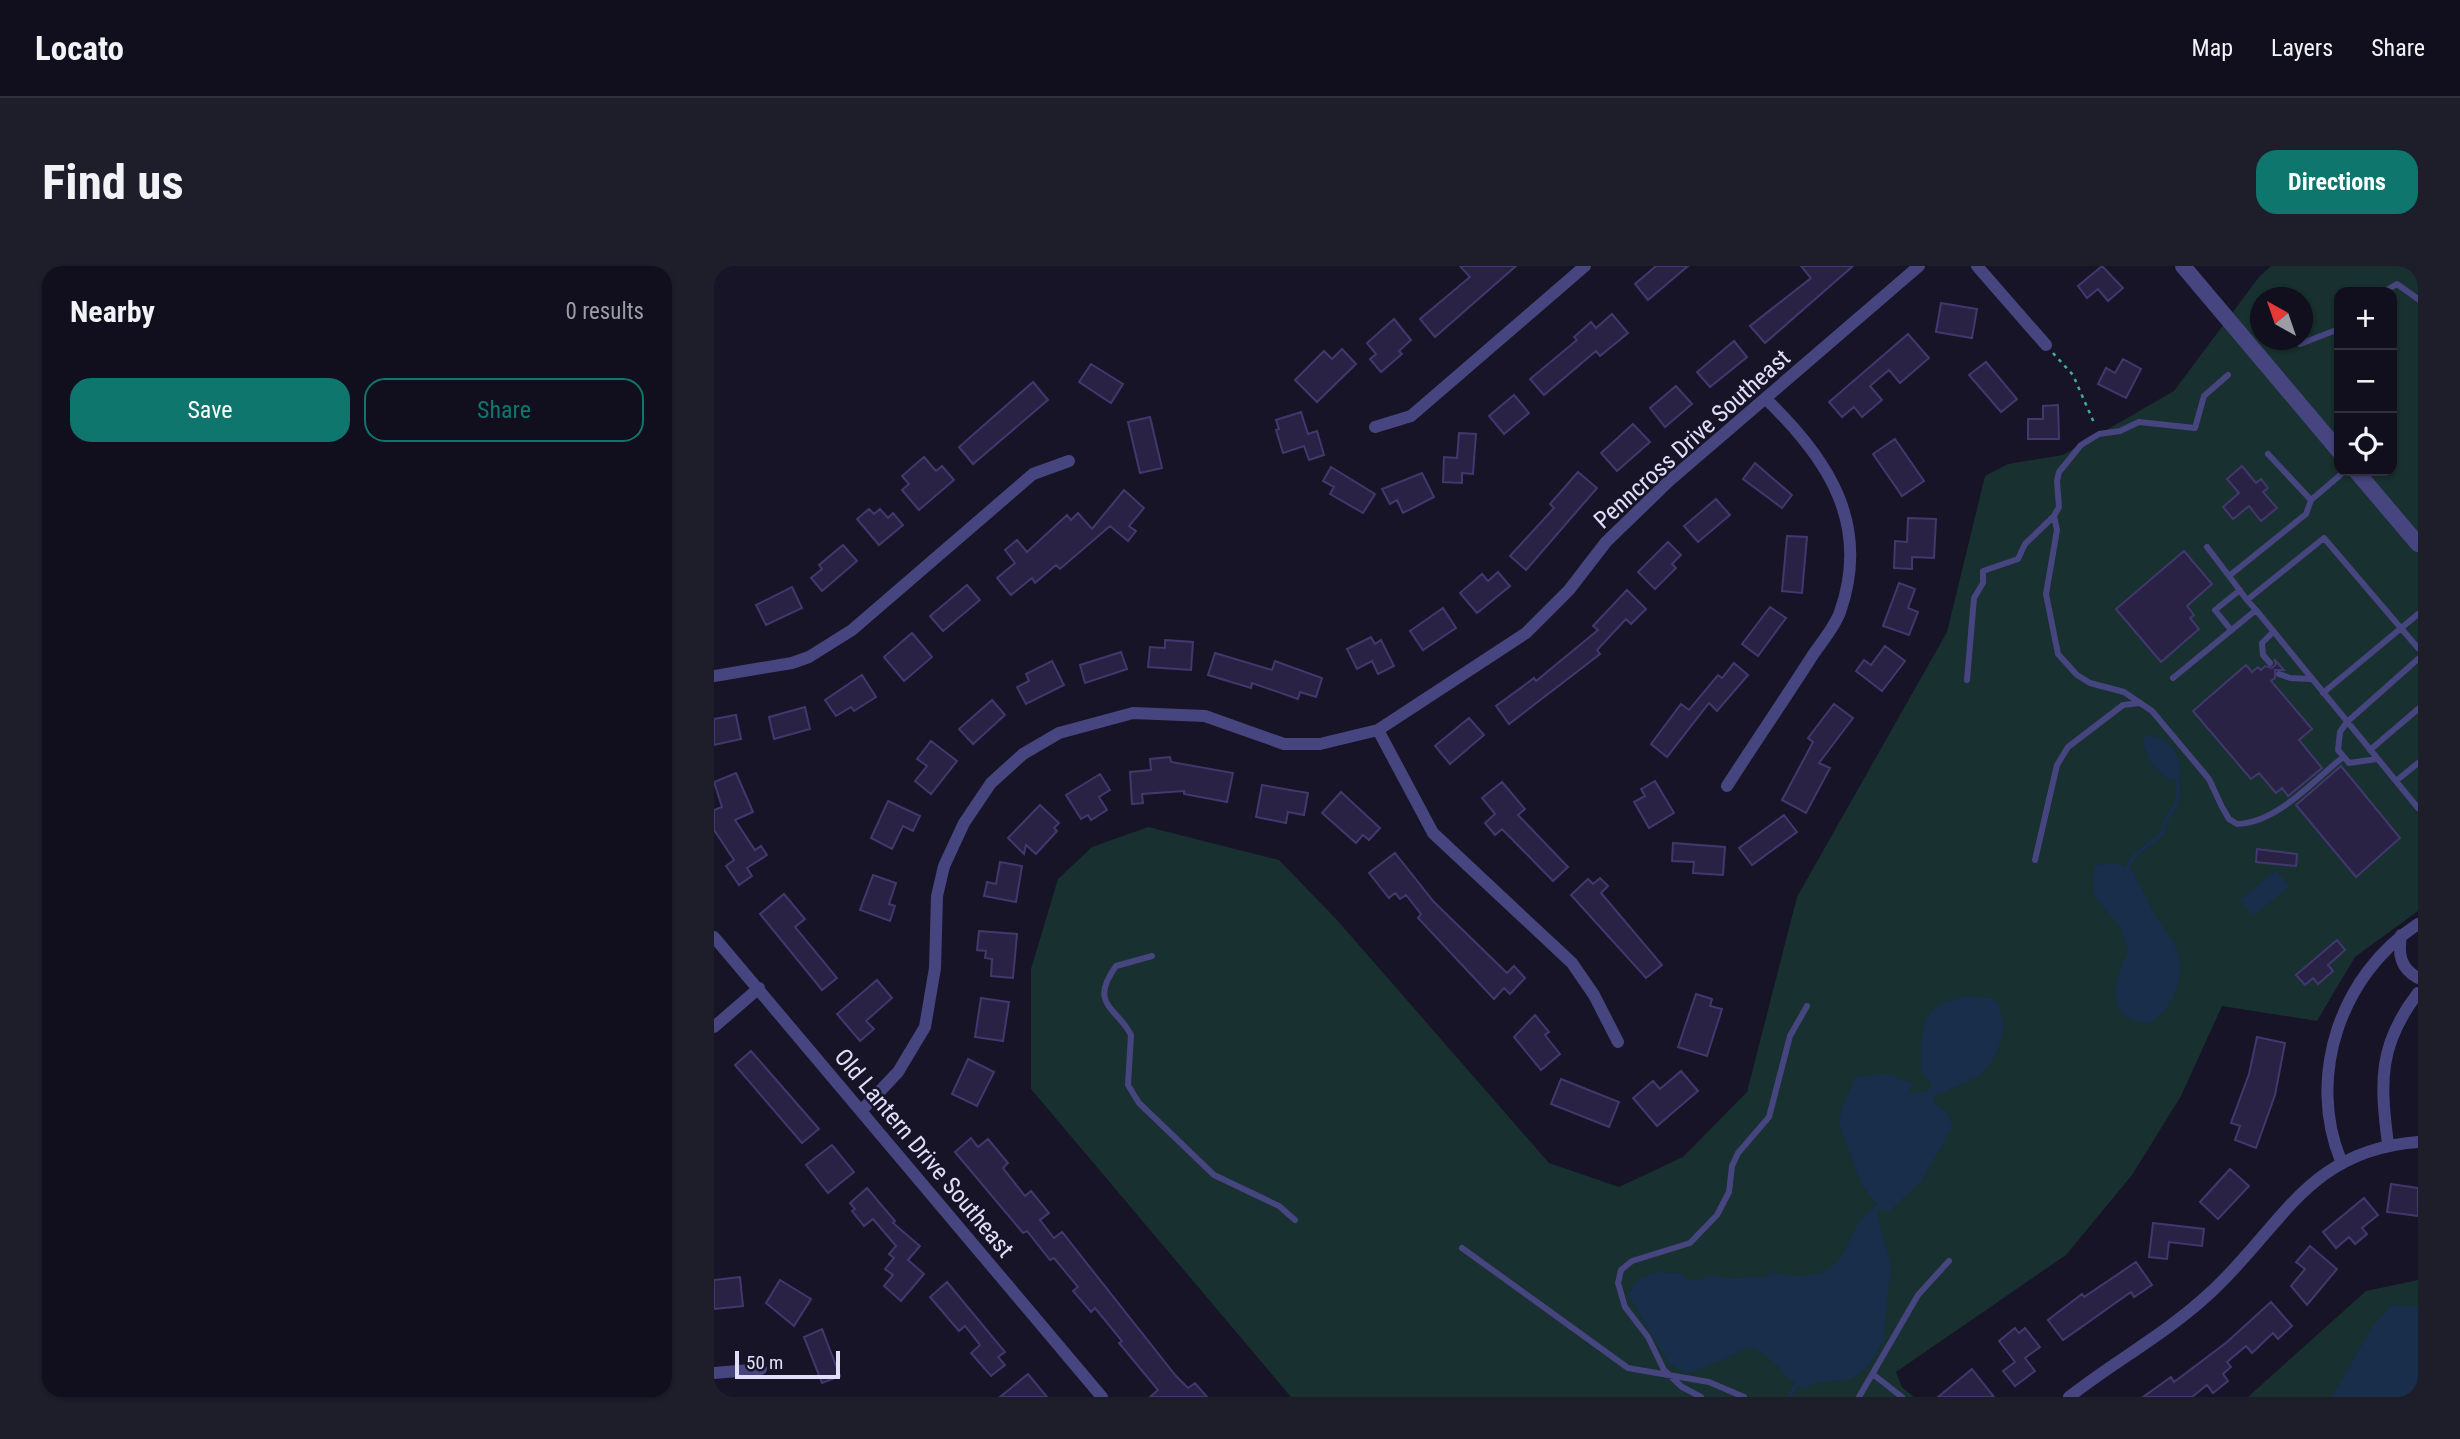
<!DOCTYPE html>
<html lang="en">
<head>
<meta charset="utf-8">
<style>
	body { margin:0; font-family:"Roboto Condensed",sans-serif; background:#1e1d2a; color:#f1f3f6 }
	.controls { position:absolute; right:21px; top:21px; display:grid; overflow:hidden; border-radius:14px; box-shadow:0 2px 5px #0004 }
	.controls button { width:63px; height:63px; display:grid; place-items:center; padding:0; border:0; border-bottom:2px solid #302f3b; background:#110f1d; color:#f1f3f6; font:35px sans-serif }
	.compass { position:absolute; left:1536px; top:21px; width:63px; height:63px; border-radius:50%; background:#110f1d; box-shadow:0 2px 5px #0004; rotate:320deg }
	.scale { position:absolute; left:21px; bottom:18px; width:105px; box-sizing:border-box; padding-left:7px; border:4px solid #e1defa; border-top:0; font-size:19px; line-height:24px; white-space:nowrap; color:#e1defa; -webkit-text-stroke:5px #171427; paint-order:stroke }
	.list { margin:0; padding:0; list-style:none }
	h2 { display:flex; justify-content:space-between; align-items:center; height:91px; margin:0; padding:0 28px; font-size:30px }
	h2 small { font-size:23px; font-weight:400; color:#9c9ca4 }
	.actions { display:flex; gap:14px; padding:21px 28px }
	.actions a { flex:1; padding:16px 0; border:2px solid #0f766e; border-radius:21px; text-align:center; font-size:24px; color:#0f766e }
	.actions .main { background:#0f766e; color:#fff }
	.icon { flex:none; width:38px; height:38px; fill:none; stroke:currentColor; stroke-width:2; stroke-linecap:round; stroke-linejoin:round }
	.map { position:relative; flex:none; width:1704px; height:1131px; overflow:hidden; border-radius:21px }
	header { display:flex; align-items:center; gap:42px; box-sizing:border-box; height:98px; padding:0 35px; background:#110f1d; border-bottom:2px solid #302f3b }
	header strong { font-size:33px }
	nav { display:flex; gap:38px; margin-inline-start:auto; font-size:24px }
	.intro { display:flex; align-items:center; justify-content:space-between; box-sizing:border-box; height:168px; padding:0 42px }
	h1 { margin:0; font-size:49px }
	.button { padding:18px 32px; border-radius:21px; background:#0f766e; color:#fff; font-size:24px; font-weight:700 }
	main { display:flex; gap:42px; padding:0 42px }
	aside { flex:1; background:#110f1d; border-radius:21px; box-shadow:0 2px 5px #0004 }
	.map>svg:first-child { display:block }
</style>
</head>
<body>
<header>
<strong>Locato</strong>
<nav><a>Map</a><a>Layers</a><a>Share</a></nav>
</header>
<div class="intro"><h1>Find us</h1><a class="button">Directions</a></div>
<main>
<aside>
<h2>Nearby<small>0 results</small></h2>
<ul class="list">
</ul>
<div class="actions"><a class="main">Save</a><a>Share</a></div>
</aside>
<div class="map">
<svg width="1704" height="1131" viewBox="0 0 1704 1131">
	<rect width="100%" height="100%" fill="#171427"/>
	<path fill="#18302f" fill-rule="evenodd" d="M1557,0H1704V645L1641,691L1603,755L1508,740L1467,830L1418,909L1352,989L1182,1106L1188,1121L1200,1131H577L317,823V703L344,613L378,581L434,561L565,594L623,654L835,897L905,921L969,891L1033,826L1083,631L1233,366L1271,210L1294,198L1349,189L1460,125L1545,11ZM1625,26H1678V205H1625ZM1546,32H1588V74H1546Z
		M1704,1014V1131H1534L1652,1025Z"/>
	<path fill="#182e4b" d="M1431,470C1455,469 1465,486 1467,506L1463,512L1455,514L1437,498L1429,478Z
		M1401,597C1422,601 1430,628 1439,645C1446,658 1456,669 1462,682C1475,708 1458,743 1437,757C1390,756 1398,715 1414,686C1411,677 1409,666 1404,659C1386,634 1374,635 1381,599Z
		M1562,604L1576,620L1539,650L1526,634Z
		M1252,730L1278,732L1284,737L1290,758L1287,776L1277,797L1264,811L1220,830L1219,835L1232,846L1239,860L1208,914L1174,947L1169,942L1163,948L1177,1000L1169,1076L1155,1099L1138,1113L1100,1117L1091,1124C1070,1113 1059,1088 1036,1081L980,1106L972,1107L955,1098L914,1028L923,1014L942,1006L966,1007L974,1014L984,1015L996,1009L1011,1012L1053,1011L1057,1006C1066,1007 1073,1010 1084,1010C1147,1008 1122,963 1164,939L1148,920L1126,861C1124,845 1135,825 1142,811L1173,808L1198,817L1195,827L1214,825L1218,817C1206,810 1206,803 1207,789C1208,751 1212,739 1252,730Z
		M1678,1039L1704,1041V1131H1618L1658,1061Z"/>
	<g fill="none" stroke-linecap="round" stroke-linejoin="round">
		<path stroke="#182e4b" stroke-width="4.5" d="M1418,608L1412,602L1421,589L1448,568C1451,544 1470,543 1463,512
			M1075,1131L1082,1119"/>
	</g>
	<path fill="#292245" stroke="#41386e" stroke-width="2" d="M746,0H802L721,71L706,53L756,11Z
		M942,0H974L934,34L921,18Z
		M1087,0H1139L1051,77L1036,60L1097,12Z
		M1388,0L1409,22L1394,35L1384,23L1373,32L1364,20Z
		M1227,37L1263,43L1258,72L1222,66Z
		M898,48L914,67L886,90L882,85L830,129L816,113L863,74L860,71L877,56L882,62Z
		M680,53L697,74L685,85L688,88L667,106L656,93L662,88L653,77Z
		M1194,68L1215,92L1186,117L1175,104L1156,120L1168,134L1148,151L1140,141L1128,151L1115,136Z
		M1020,75L1033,91L996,121L983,106Z
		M628,83L642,98L603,136L581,114L610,85L618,93Z
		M1409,93L1427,103L1412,132L1384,118L1392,102L1401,107Z
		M1272,96L1303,133L1287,146L1255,109Z
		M377,98L409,118L397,137L365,116Z
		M319,116L334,134L259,198L245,181Z
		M962,120L978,138L951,161L936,142Z
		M800,129L815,147L790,168L775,150Z
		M1344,139L1345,173H1314V153H1329V140Z
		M587,146L594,168L603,165L610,189L595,194L590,180L569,187L562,164L565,163L562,154Z
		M436,151L448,202L426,207L414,156Z
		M919,158L936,176L903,205L887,187Z
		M745,167L762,168L759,208L748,207V217L729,216L730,191L743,192Z
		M1181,173L1210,215L1188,230L1159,188Z
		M210,191L222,205L228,200L240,214L205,244L188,224L195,218L188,210Z
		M1041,197L1078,229L1068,242L1029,213Z
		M1528,200L1542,217L1547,213L1554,222L1549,226L1563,242L1547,255L1535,240L1519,253L1509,241L1525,227L1513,213Z
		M617,201L661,228L649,247L616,228L620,221L609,215Z
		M864,206L883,222L812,304L796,290L840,242L836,238Z
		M708,207L720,231L689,247L683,234L676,238L668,223Z
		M410,224L430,242L415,260L422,265L414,275L396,260L346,303L342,299L321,317L318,312L297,329L283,312L301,297L291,284L303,274L313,286L353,249L357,254L364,247L378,263Z
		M1002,233L1016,249L984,276L970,260Z
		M155,243L160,248L166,243L174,252L179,247L189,259L165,279L143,253Z
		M1194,252L1222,253L1220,292L1198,291V303L1180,302L1181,275L1193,276Z
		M1073,270L1093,271L1088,327L1068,325Z
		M954,276L967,289L958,298L962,302L941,323L924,306Z
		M129,279L143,295L108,325L97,312L108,303L105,299Z
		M1470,285L1498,318L1473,340L1480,349L1476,352L1485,363L1447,396L1402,343Z
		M784,306L796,320L763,347L746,327L768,308L774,315Z
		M1185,317L1201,323L1194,342L1204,346L1195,369L1169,360Z
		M253,319L266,334L229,365L216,350Z
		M78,321L88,342L52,359L42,339Z
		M913,324L932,343L917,358L912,353L883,384L886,388L795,458L782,440L820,412L822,415L884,364L879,360Z
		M1056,341L1072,352L1044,390L1028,378Z
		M729,342L742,362L709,384L696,365Z
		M198,367L218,391L190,415L170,391Z
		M657,371L661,378L667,374L680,400L664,408L658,395L643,403L633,383Z
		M451,374L479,376L477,404L434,401L436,381L451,382Z
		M1171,380L1191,395L1168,425L1142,405L1150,394L1157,399Z
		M407,386L413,403L371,417L366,399Z
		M501,387L558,404L561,395L608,412L602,431L586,426L584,433L538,417L537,422L494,409Z
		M1560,393L1570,404H1561V412L1557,415L1598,463L1585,474L1608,502L1574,530L1568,522L1562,527L1545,507L1537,513L1479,445L1532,399L1538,406L1544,401L1547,404L1551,400L1558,402L1562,398Z
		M338,395L350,419L312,438L303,421L315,415L312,408Z
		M1020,397L1034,409L1003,445L995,437L953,491L937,478L967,438L975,444L1004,409L1008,412Z
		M148,409L162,431L140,445L137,441L122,450L111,434Z
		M278,434L291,449L259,478L245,463Z
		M1120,438L1139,452L1105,497L1116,502L1092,547L1068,534L1099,476L1094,472Z
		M91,441L96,463L60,473L55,451Z
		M22,449L27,473L0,479V453Z
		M755,452L770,469L736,498L721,480Z
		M217,475L243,495L217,528L201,515L213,500L203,493Z
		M456,491L457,496L519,507L513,536L470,528V525L428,528L429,537L418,538L416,506L437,504L436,493Z
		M1627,500L1686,572L1642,611L1582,539Z
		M22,507L39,546L21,554L41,584L47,580L53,589L33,602L38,610L25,619L12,600L20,594L0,564V544L8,541L0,516Z
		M386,508L396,524L385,531L393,544L377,554L374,549L367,553L352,529Z
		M941,515L960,547L935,562L920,536L931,530L927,523Z
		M788,516L811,543L804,549L854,601L839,615L788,563L781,569L771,557L781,548L768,532Z
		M548,519L594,527L590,549L574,546L572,557L542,551Z
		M627,526L666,562L655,574L649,569L642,577L608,547Z
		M174,535L206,550L199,565L189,560L178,583L157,572Z
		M326,539L345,557L340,562L343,565L322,588L312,579L310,588L294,572Z
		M1070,549L1083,566L1038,599L1025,582Z
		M959,577L1011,581L1009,609L979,607L980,596L958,595Z
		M1543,583L1583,588L1582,600L1542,596Z
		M681,587L720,636L793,707L800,700L811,712L796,728L790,722L780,733L704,652L707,648L692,629L686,633L681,627L675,632L655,607Z
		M286,596L308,600L302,636L270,630L273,616L282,618Z
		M159,609L182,617L175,638L181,640L176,655L146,644Z
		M886,612L894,620L887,627L948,699L932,712L857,629L874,613L879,618Z
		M70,628L91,653L81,661L123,712L108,724L46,648Z
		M265,665L303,668L299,712L277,710L278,693L271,692L272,685L263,684Z
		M1623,674L1631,684L1614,699L1619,705L1604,718L1599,712L1591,719L1582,709Z
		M163,714L178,732L152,755L160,763L146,775L123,748Z
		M982,728L998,733L996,740L1008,743L993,790L964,781Z
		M267,732L295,736L289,775L261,771Z
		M821,749L835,766L831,769L846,788L827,804L800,771Z
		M1543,771L1571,777L1561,829L1542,882L1521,874L1526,860L1517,857L1535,808Z
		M37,785L105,863L88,877L21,799Z
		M254,793L280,806L263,840L238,828Z
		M967,805L984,825L943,860L919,832L939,815L946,823Z
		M847,813L905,836L895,861L837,838Z
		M257,872L264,881L274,873L294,897L289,902L311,930L317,925L335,947L326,954L340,972L348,966L462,1110L474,1122L481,1117L493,1131H436L444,1124L405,1077L408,1075L381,1042L377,1046L359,1025L364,1021L340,992L336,994L313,965L309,967L241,886Z
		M118,879L140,906L114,927L92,899Z
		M1516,903L1535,920L1504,953L1486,936Z
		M1677,918L1704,922V950L1673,946Z
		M153,922L181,955L179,957L206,980L194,994L210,1008L187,1035L170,1020L179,1009L171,1003L180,992L175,988L182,980L159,953L150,960L138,945L141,943L136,937Z
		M1650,932L1664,949L1648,962L1653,968L1641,978L1635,971L1622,982L1609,966Z
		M1439,957L1490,963L1488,980L1455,976L1453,993L1435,991Z
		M1596,980L1623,1003L1593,1039L1577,1020L1591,1003L1582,996Z
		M1422,996L1438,1019L1420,1031L1417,1026L1349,1074L1334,1054L1368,1028L1370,1031Z
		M26,1011L29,1040L0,1043V1014Z
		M66,1014L97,1033L80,1060L52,1037Z
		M233,1016L291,1086L284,1091L291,1099L277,1110L257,1087L266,1079L251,1060L245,1065L216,1031Z
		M1557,1036L1578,1060L1564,1073L1559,1067L1538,1087L1532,1080L1513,1096L1517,1101L1509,1108L1514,1115L1499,1127L1493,1119L1478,1131H1429L1457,1111L1460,1116L1513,1076Z
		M1301,1062L1305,1067L1311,1062L1326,1081L1311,1092L1321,1105L1301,1120L1289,1105L1301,1096L1285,1075Z
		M108,1063L126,1110L108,1117L90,1071Z
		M1258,1103L1280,1131H1224Z
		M314,1108L333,1131H286Z"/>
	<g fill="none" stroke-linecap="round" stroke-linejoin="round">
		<path stroke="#42aba2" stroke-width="2.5" stroke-dasharray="3.5 5" stroke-linecap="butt" d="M1339,87L1359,109L1381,159"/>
		<path stroke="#46457f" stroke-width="6" d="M1669,26L1683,18L1704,33
			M1586,78L1625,63
			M1514,109L1490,130L1481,162L1425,156L1406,165L1385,168L1367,179L1345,206L1343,215L1345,241L1340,250L1343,264L1332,328L1344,388L1363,409L1376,417L1410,426L1438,445L1495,513L1508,541L1515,553L1523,558C1563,557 1599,515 1628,492
			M1554,188L1597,234
			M1493,281L1515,310L1592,248L1597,234L1631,205
			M1515,310L1533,334L1610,272L1704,382
			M1542,344L1704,542
			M1517,364L1501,344L1526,324
			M1556,397L1549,389L1548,377L1559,366
			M1565,408L1576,412L1596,413
			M1459,412L1542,344L1533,334
			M1253,414L1260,332L1269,317V305L1304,293L1311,278L1340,250
			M1609,427L1704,348
			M1656,484L1704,443
			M1663,493L1635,497L1624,484L1626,466L1633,456L1704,393
			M1682,515L1704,497
			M1321,594L1343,499L1354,481L1409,439L1425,437
			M438,690L402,700C374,739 403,741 417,769L414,819L425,837L500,909L565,940L581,954
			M748,982L914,1102L995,1116L1030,1131
			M1160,1109L1188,1131
			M987,1131L968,1121L950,1104L934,1071L911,1041L904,1017L907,1004L918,995L976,977L1003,949L1015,926L1018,900L1024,887L1055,851L1076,770L1093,740
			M1145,1131L1204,1029L1235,995"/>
		<path stroke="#46457f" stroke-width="12" d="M1263,0L1332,79
			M661,161L697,150L871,0
			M0,410L78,397L95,391L138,364L319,208L355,195
			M664,464L719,567L858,697L880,729L904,776
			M1013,520C1040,478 1068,437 1095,395C1104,380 1120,363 1126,346C1157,258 1114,193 1053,134
			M1687,669C1684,688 1686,702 1704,712
			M0,671L388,1131
			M0,761L45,722
			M147,845L184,806L211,761L221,702L223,630L230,600L250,557L277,517L309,488L345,467L419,447L491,450L570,478H606L664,464L812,367L855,324L892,276L955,215L1205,0
			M1674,878C1666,816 1664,779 1704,727
			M1627,895C1592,810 1627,708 1704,658
			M0,1107L47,1103
			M1355,1131C1401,1095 1453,1067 1496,1027C1568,961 1593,884 1704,876"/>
		<path stroke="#46457f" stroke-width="16" d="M1469,0L1625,185
			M1642,205L1704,278"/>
	</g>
	<g text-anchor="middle" stroke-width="5" stroke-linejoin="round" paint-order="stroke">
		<g font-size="24" fill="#e1defa" stroke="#171427">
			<text transform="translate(978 173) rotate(-42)" y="8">Penncross Drive Southeast</text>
			<text transform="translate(210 887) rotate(50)" y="8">Old Lantern Drive Southeast</text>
		</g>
	</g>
</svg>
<div class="controls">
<button>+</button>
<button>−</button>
<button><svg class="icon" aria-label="locate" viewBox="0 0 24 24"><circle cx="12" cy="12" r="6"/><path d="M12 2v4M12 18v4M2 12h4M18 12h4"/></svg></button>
</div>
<svg class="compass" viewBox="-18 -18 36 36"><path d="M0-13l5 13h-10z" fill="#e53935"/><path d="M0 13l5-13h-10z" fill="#9c9ca4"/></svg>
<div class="scale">50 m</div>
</div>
</main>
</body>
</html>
